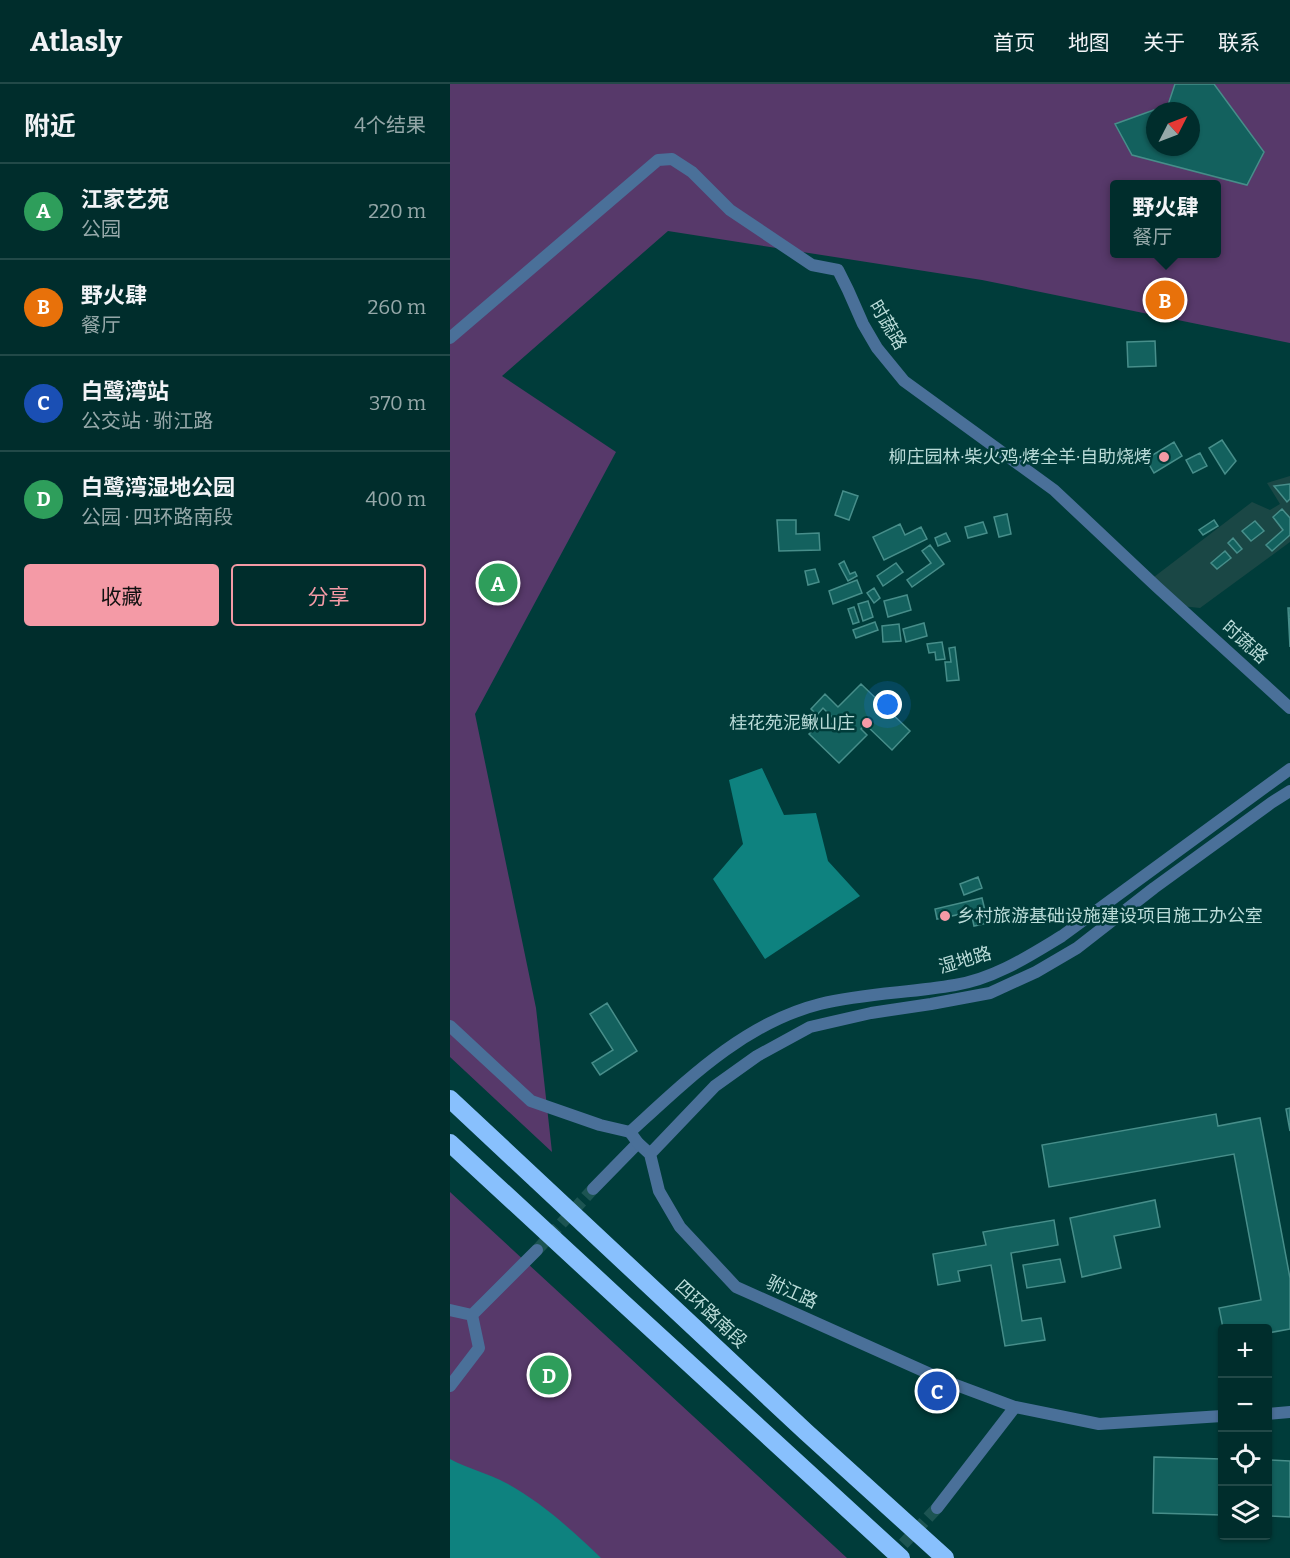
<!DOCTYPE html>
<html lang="zh">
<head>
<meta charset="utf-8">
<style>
	body { margin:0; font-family:Bitter,"Noto Sans SC",serif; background:#0a3534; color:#f1f3f6 }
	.controls { position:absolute; right:18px; bottom:18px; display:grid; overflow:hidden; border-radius:6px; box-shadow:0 2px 4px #0004 }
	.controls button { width:54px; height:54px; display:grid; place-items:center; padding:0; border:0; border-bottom:2px solid #224948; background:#002d2c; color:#f1f3f6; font:30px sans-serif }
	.compass { position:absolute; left:696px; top:18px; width:54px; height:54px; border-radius:50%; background:#002d2c; box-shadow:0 2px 4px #0004; rotate:48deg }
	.you { position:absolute; left:438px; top:621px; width:21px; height:21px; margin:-15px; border:4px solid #fff; border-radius:50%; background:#1a73e8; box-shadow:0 0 0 9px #1a73e833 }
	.badge { display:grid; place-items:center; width:39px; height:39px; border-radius:50%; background:#f49aa6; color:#fff; font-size:20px; font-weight:700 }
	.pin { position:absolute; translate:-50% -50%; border:3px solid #fff; box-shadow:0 2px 6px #0006 }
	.popup { position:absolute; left:660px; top:96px; width:111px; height:78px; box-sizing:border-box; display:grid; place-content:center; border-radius:6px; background:#002d2c; filter:drop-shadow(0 2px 4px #0005); font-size:20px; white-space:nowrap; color:#95a8a9 }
	.popup b { font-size:22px; color:#f1f3f6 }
	.popup::after { content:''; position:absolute; left:50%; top:100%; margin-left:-12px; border:12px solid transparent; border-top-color:#002d2c }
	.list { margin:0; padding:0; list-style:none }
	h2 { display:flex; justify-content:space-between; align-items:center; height:78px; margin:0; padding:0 24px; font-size:26px }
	h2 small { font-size:20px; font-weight:400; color:#95a8a9 }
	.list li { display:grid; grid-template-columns:39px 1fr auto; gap:18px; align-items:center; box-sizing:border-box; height:96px; padding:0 24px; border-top:2px solid #224948 }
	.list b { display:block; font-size:22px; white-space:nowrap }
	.list p { margin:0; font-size:20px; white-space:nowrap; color:#95a8a9 }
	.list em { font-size:20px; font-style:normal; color:#95a8a9 }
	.actions { display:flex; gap:12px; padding:18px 24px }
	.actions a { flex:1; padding:14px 0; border:2px solid #f49aa6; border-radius:6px; text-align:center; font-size:21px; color:#f49aa6 }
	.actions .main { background:#f49aa6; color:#111 }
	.icon { flex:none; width:33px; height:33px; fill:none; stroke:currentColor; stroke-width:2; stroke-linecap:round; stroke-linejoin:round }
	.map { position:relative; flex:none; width:840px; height:1474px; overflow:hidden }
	header { display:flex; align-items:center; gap:36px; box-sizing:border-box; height:84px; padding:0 30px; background:#002d2c; border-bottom:2px solid #224948 }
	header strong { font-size:28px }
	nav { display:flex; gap:33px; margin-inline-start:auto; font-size:21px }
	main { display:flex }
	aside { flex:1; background:#002d2c }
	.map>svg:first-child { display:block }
</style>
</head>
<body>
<header>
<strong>Atlasly</strong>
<nav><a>首页</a><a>地图</a><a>关于</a><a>联系</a></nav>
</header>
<main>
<aside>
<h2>附近<small>4个结果</small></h2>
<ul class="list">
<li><span class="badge" style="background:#2e9e5b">A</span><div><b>江家艺苑</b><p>公园</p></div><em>220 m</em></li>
<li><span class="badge" style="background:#e8710a">B</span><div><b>野火肆</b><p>餐厅</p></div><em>260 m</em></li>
<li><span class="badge" style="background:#1a4fb4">C</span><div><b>白鹭湾站</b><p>公交站 · 驸江路</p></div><em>370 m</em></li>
<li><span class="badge" style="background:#2e9e5b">D</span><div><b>白鹭湾湿地公园</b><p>公园 · 四环路南段</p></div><em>400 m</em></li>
</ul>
<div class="actions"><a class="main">收藏</a><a>分享</a></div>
</aside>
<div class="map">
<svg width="840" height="1474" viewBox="0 0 840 1474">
	<rect width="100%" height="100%" fill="#003c3a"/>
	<path fill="#1a4745" d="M840,392V458L750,524L731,522L704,493L802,418L820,426L830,420L817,399Z"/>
	<path fill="#57396a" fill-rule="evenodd" d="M0,0H840V259L532,196L218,147L52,292L166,368L25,630L86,924L102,1068L0,973ZM705,27H741V63H705ZM664,100H766V170H664Z
		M0,1108L397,1474H0Z"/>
	<path fill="#0e827f" d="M312,684L334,731L366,729L378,777L410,812L315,875L263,795L293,760L279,696Z
		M0,1375C18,1385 38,1389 56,1399C91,1418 122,1446 151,1474H0Z"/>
	<path fill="#13615e" stroke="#478e8a" stroke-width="1.5" fill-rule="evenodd" d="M725,0H764L814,68L797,101L682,71L665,40L718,21ZM705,27H741V63H705Z
		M710,200L729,226L720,232L701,206Z
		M705,257L706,282L678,283L677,258Z
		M772,356L786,377L775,390L759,364Z
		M724,358L732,372L704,389L696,375Z
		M750,369L757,382L743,389L736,376Z
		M840,400V415L837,418L824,402Z
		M393,407L408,412L399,436L385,431Z
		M832,425L840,434V451L822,467L816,461L833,446L823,433Z
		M557,430L561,450L549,453L544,433Z
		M327,436H346V450L369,449L370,466L329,467Z
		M764,436L768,442L753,451L749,446Z
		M805,437L814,447L801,457L792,447Z
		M533,438L537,449L518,454L515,443Z
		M450,440L455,451L471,443L477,455L434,476L423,453Z
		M496,449L500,457L488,462L485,454Z
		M783,454L792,465L787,469L778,459Z
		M480,461L494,480L462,503L457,496L481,479L472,467Z
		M775,467L781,474L767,485L761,479Z
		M394,477L400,490L405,488L407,492L398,497L389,480Z
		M446,479L453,488L433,502L427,492Z
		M365,485L369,498L358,501L355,487Z
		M407,496L412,509L383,520L379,507Z
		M424,504L430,514L424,519L417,509Z
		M457,511L461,526L438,533L434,517Z
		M418,517L423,533L413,537L408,520Z
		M404,523L409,538L403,540L398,525Z
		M838,524H840V563Z
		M425,538L428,546L406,554L403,546Z
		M474,539L477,552L456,558L453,545Z
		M449,540L451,557L433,558L432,542Z
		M492,558L495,575L486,576L485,568L479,569L477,560Z
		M505,563L509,596L497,597L495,578H501L499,564Z
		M411,600L460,647L442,666L415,640L411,645L417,651L389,679L359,650L372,637L379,643L385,636L373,624L367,631L361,625L375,610L388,623Z
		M528,793L532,804L514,811L510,800Z
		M532,814L538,839L524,842L521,828L487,835L485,825Z
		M157,919L187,967L150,991L142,979L163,966L140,930Z
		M840,1024V1047L836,1025Z
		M766,1030L768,1042L810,1034L840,1194V1245L818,1249V1244H773L769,1224L811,1216L784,1070L599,1103L592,1061Z
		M705,1116L710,1143L664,1152L671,1184L632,1193L620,1134Z
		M604,1136L608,1161L561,1169L572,1237L591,1234L595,1256L555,1262L541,1181L508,1187L510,1197L488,1201L483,1170L536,1161L533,1148Z
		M610,1175L615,1198L577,1204L573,1181Z
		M704,1373L772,1375V1431L703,1429Z
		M818,1376L840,1377V1433L818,1432Z"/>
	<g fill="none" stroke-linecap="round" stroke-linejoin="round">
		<path stroke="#1c5452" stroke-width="12" stroke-dasharray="12 6" stroke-linecap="butt" d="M87,1166L143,1105"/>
		<path stroke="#1c5452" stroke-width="12" stroke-dasharray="12 6" stroke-linecap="butt" d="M441,1473L487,1424"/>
		<path stroke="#4a7099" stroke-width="12" d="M0,254L208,76L222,75L242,88L280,126L362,181L388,186L398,206L413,240L427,264L454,297L604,406L707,503L840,624
			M0,942L81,1017L150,1041L180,1048
			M143,1105L188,1059
			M0,1226L22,1231
			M22,1231L87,1166
			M0,1302L29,1264L22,1231"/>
		<path stroke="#4a7099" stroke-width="12" d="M200,1070L265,1002L307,972L360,943L421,929L481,920L540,909L586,888L627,864L704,804L821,719L840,707
			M818,1330L840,1328
			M772,1332L649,1340L565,1323L498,1298L286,1203L230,1143L209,1107L200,1070L188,1059L180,1048C236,997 294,939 370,920C414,909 460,909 505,901C544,895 579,872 612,852L840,685
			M487,1424L565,1323"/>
		<path stroke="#88c0fd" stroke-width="18" d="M0,1015L356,1348L495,1474
			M0,1059L171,1217L451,1474"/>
	</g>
	<g fill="#f49aa6" stroke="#003c3a" stroke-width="2">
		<circle cx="714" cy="373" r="6"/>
		<circle cx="417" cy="639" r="6"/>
		<circle cx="495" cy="832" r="6"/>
	</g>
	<g text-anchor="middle" stroke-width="5" stroke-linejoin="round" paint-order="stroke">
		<g font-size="18" fill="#b9dbd8" stroke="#003c3a">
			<text transform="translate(438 241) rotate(59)" y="6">时蔬路</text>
			<text transform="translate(795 558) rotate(42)" y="6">时蔬路</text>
			<text transform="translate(515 876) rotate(-16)" y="6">湿地路</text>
			<text transform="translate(342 1208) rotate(24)" y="6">驸江路</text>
			<text transform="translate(261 1230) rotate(43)" y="6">四环路南段</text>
		</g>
		<g font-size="18" fill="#b9dbd8" stroke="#003c3a" text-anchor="end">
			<text x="702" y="379">柳庄园林·柴火鸡·烤全羊·自助烧烤</text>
			<text x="405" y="645">桂花苑泥鳅山庄</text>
			<text x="507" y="838" text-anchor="start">乡村旅游基础设施建设项目施工办公室</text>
		</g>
	</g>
</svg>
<div class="controls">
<button>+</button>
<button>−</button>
<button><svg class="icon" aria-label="locate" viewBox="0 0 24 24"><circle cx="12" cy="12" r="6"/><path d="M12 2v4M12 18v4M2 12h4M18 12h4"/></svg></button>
<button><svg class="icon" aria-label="layers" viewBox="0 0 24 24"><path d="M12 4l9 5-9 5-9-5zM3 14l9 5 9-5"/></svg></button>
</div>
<svg class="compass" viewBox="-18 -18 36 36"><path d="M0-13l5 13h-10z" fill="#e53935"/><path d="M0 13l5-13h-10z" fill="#95a8a9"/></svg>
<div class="you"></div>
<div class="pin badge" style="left:48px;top:499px;background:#2e9e5b">A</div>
<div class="pin badge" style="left:715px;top:216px;background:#e8710a">B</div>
<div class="popup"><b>野火肆</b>餐厅</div>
<div class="pin badge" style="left:487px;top:1307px;background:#1a4fb4">C</div>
<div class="pin badge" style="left:99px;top:1291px;background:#2e9e5b">D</div>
</div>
</main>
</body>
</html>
